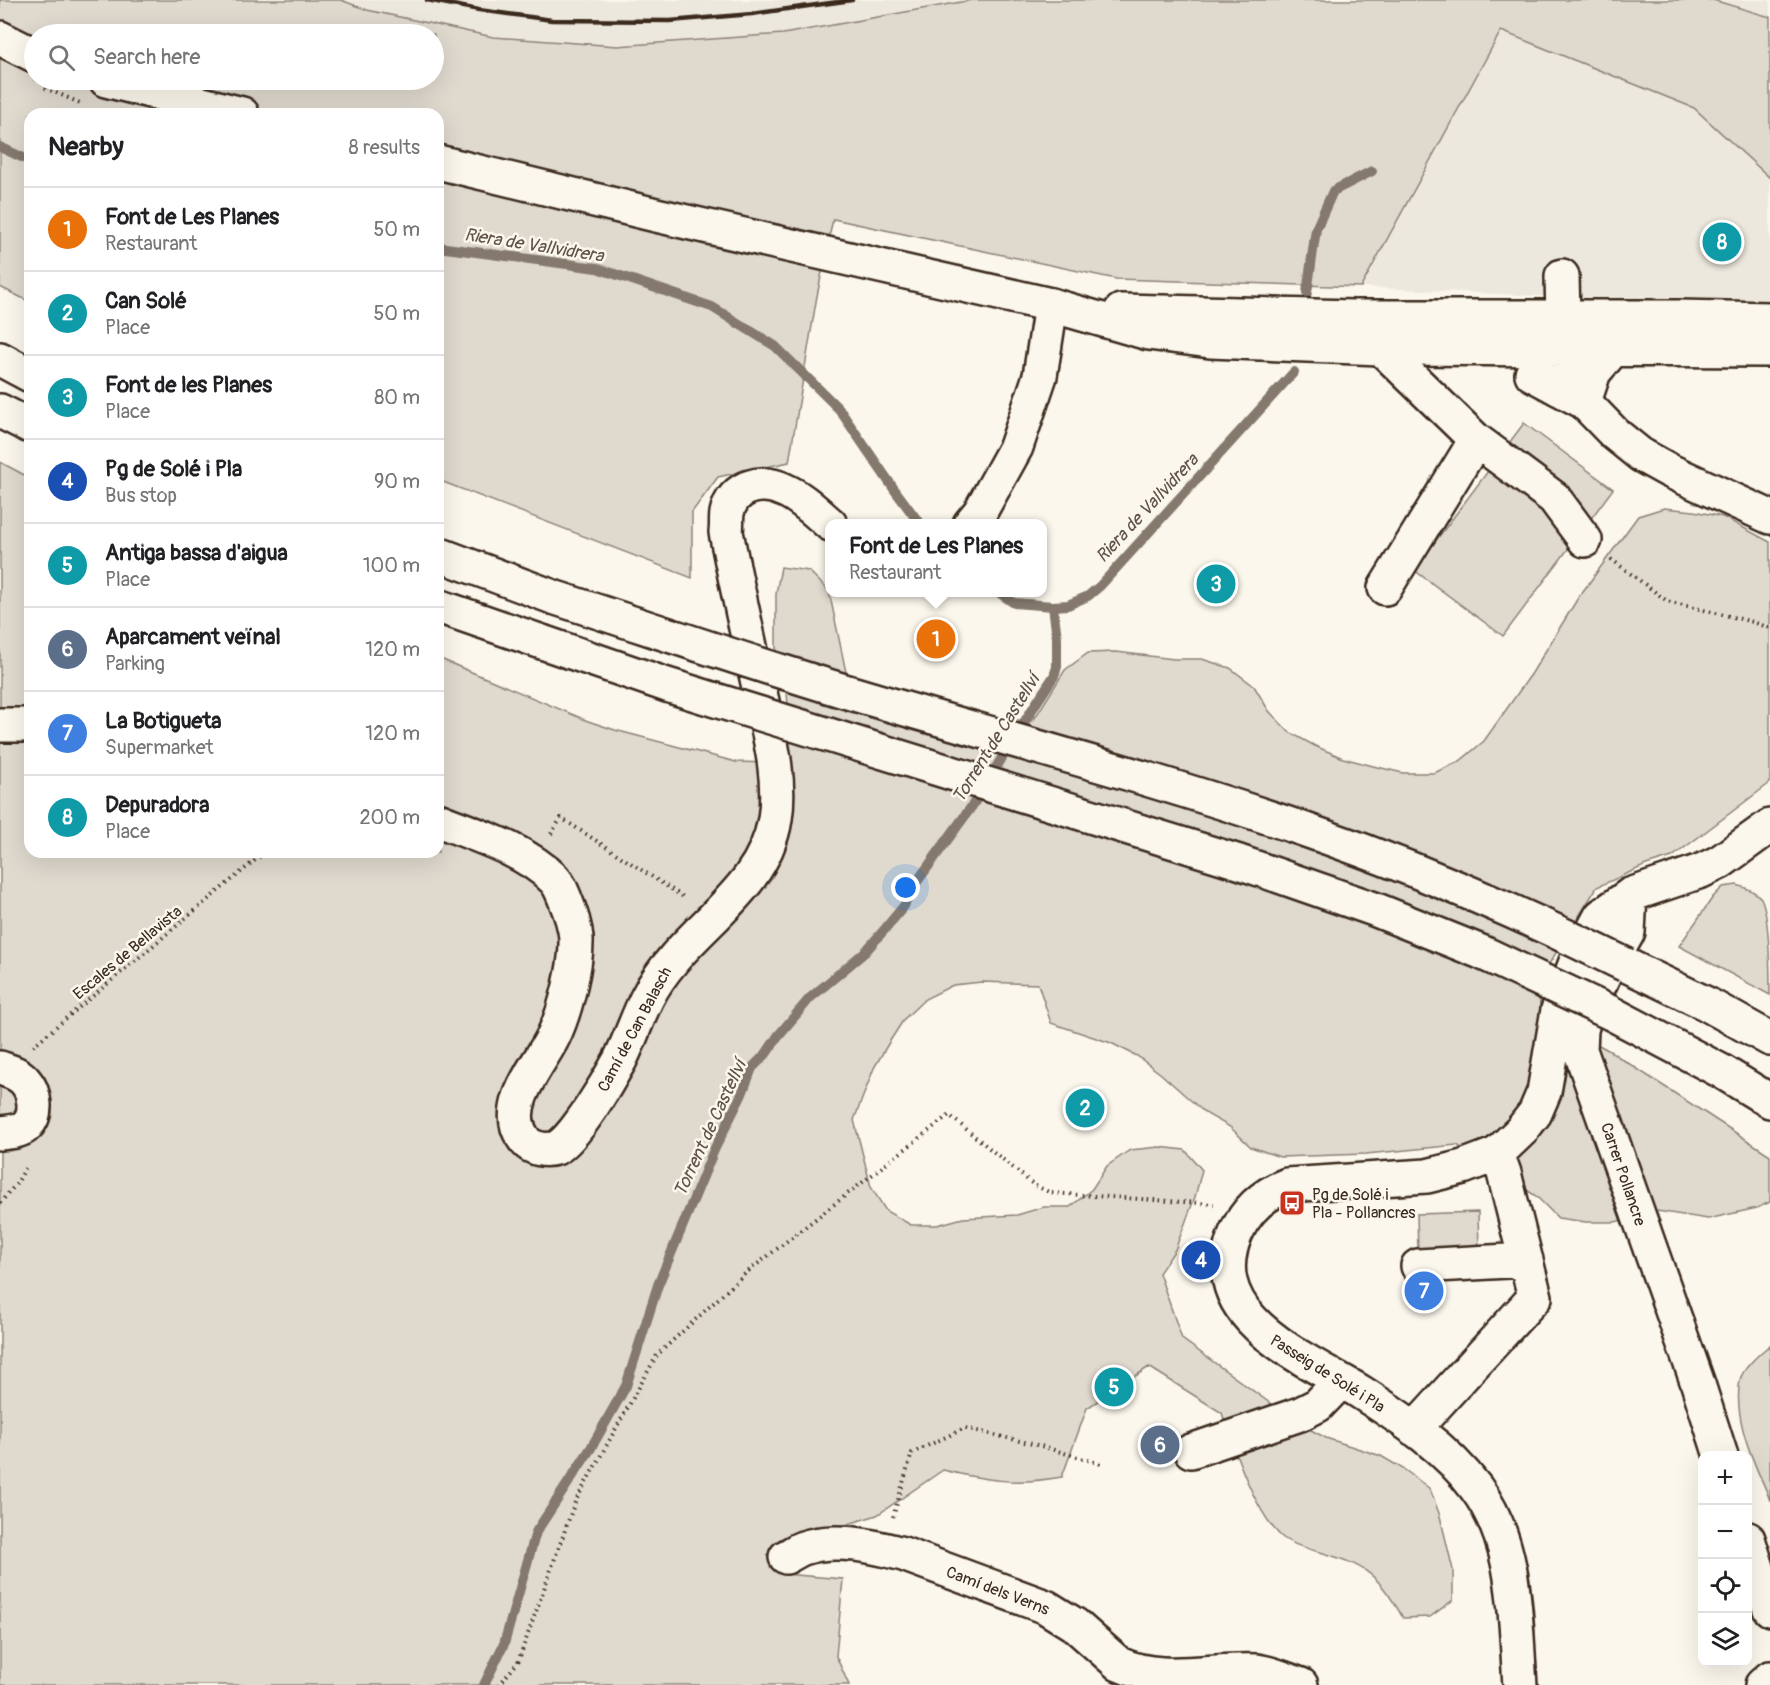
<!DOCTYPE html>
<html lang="en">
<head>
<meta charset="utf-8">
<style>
	body { margin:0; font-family:Pangolin,sans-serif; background:#f2f2f2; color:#202124 }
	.controls { position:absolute; right:18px; bottom:18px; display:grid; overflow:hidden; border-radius:12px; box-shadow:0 6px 24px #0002 }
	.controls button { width:54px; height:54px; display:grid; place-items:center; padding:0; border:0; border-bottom:2px solid #e0e0e0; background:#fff; color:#202124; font:30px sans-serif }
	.you { position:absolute; left:906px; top:888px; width:21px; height:21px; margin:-15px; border:4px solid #fff; border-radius:50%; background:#1a73e8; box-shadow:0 0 0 9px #1a73e833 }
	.badge { display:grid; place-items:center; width:39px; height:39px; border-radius:50%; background:#7c3aed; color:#fff; font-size:20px; font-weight:700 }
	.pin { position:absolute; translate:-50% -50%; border:3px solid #fff; box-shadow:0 2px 6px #0006 }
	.popup { position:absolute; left:825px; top:519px; width:222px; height:78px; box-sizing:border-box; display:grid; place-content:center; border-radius:12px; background:#fff; filter:drop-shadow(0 2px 4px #0005); font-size:20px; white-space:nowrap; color:#757577 }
	.popup b { font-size:22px; color:#202124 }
	.popup::after { content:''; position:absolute; left:50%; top:100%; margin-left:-12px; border:12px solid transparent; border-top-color:#fff }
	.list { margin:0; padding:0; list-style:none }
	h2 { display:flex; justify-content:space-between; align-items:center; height:78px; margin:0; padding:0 24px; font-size:26px }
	h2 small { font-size:20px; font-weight:400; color:#757577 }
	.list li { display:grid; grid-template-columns:39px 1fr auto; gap:18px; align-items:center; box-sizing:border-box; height:84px; padding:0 24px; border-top:2px solid #e0e0e0 }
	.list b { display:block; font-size:22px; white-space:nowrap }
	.list p { margin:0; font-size:20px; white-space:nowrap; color:#757577 }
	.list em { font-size:20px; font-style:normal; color:#757577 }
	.icon { flex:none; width:33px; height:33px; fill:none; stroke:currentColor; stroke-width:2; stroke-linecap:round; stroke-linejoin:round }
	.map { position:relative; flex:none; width:1770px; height:1685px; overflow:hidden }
	.search { position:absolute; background:#fff; box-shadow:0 6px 24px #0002; left:24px; top:24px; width:420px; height:66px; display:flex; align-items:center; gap:15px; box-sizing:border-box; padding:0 21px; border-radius:33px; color:#757577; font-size:22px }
	.panel { position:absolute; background:#fff; box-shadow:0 6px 24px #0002; left:24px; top:108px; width:420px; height:750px; border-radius:18px }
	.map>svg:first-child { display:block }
</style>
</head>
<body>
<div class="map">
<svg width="1770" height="1685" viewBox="0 0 1770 1685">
	<rect width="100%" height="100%" fill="#fbf7ec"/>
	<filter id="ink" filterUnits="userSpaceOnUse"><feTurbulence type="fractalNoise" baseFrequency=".0167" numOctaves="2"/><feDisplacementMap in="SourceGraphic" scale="12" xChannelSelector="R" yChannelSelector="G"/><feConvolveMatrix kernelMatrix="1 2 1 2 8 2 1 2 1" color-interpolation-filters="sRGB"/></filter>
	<g filter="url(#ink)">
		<path fill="#ede8dd" d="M341,0H972L783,34L617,46L493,37L367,10Z
			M1713,0H1770V17Z
			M1501,31L1694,108L1770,178V308L1361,287Z"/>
		<path fill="#dfd9ce" stroke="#8d8276" stroke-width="1.5" fill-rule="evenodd" d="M0,0H341L367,10L493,37L617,46L783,34L972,0H1713L1770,17V178L1694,108L1501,31L1361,287L1116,279L833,219L817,296L789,462L718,477L692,512V578L438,480V114H30V302L0,287ZM34,34H434V80H34Z
			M1524,423L1613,489L1503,636L1414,570Z
			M0,462L30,478V852H438V658L588,721L615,730L736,762L770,763L785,732L788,704L785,675L776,648V594L781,567L809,571L829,591L847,677L965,716L1033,721L1065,670L1088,653L1116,652L1174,659H1202L1230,668L1254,686L1269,711L1289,732L1315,746L1343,758L1373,766L1403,773H1434L1460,761L1484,741L1532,673L1578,598L1638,516L1664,508L1694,511L1723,517L1770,542V783L1672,857L1646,865L1597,887L1539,980L1540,1013L1608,1050L1770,1155V1202L1757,1208L1708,1219L1657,1211L1615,1222H1586L1558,1218L1536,1196L1457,1145L1366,1154L1280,1157L1251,1147L1230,1127L1205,1113L1161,1074L1137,1056L1111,1043L1051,1023L1038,984L982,982L953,985L925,999L904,1019L888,1044L874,1068L854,1120L871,1187L886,1211L911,1225H937L963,1218L1017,1215L1044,1207H1070L1092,1189L1107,1166L1130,1150L1159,1147L1185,1150L1202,1170L1195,1197L1175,1250L1159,1273L1182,1339L1296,1422L1326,1438L1381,1456L1405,1470L1430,1489L1440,1516L1453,1570V1600L1430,1617L1403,1618C1379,1575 1367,1566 1320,1552C1308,1549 1291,1544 1282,1537C1255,1513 1233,1447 1222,1413L1149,1367L1087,1408L1062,1477C1017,1485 988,1481 943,1470L877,1515L810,1536L774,1566L784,1574L843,1579L836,1656L849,1685H0Z
			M1737,885C1746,888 1755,891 1761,898C1770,916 1770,971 1770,995L1679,946L1713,897L1723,887Z
			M1478,1212L1479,1251L1418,1253L1417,1214Z
			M1770,1345V1501C1766,1487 1759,1476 1754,1462C1744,1438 1735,1406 1740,1380C1742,1369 1761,1352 1770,1345Z"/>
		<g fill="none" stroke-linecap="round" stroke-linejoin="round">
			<path stroke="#85796d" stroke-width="10" d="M0,147L30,161
				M438,247L597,268L712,307L775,346L839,409L894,489L920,524
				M1307,293L1316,229L1333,191L1372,171
				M998,592L1014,603L1053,606L1068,605L1088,596L1100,586L1294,372
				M484,1685L504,1644L536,1532L591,1448L626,1386L658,1285L714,1150L742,1094L752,1068L766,1054L778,1036L810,998L865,952L885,929L904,906L911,890L972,806L1035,705L1054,676L1057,667V638L1053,606"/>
			<g stroke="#3b2a1e" stroke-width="38">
				<path id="minor" d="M1562,276L1563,318
					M1381,348L1476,440L1554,498L1585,540
					M1532,374L1584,402L1615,434L1641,455L1670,471L1770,517
					M970,524L980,512L1016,447L1040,376L1051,305
					M1385,588L1476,440
					M0,725H30
					M438,820C476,835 525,850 554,879C560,885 562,892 565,899C570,911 575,925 576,938C577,965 565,1013 553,1037C540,1064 502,1105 522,1136C525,1141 528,1145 534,1147C541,1150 549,1150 556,1148C574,1140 609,1080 620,1060C630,1040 637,1018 647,998C681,930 763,896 775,819C782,774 767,727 758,683C747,633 736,583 726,532C727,526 726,519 727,513C733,486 761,479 784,490C801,497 816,512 830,524
					M1630,895L1628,932L1604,975L1584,1019L1581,1030L1580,1050L1697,1381L1721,1456
					M0,1068C9,1071 18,1073 25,1081C35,1092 38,1114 27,1125C20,1132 9,1132 0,1133
					M1418,1266L1526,1260
					M1414,1429L1535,1297L1504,1173L1497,1154
					M1191,1451L1300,1414L1318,1405L1341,1381
					M1748,1539L1770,1609
					M786,1557C792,1554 797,1550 803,1548C834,1537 873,1546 903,1554L1046,1607L1075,1625L1119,1664C1161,1684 1212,1668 1257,1671C1272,1673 1287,1680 1301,1685
					M1520,1685C1515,1619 1518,1544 1476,1488C1446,1448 1404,1420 1362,1393C1306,1358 1199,1318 1236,1233C1246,1210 1264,1194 1287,1185L1427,1176L1463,1167L1497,1154L1521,1131L1535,1113L1544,1092L1558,1010L1576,962L1601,916L1630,895L1701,871L1720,862L1770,826
					M1762,1685L1770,1678"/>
			</g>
			<g stroke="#3b2a1e" stroke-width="38">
				<path id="major" d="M0,38L34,55
					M106,80L242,114
					M438,162L656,215L1051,305L1148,333L1210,341L1381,348L1770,350
					M1121,311L1354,317H1679L1770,319
					M1558,388L1572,350L1588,337
					M1584,402L1594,372L1613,350"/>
			</g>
			<g stroke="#3b2a1e" stroke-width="38">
				<path id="highway" d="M0,359L30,375
					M0,411L30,426
					M438,554L553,597
					M438,606L542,642
					M1626,965L1707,1004L1770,1039
					M1609,1012L1721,1071L1770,1101"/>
			</g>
			<path stroke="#3b2a1e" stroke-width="4" stroke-dasharray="1.5 4.5" stroke-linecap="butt" d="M45,88L80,103
				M1611,559L1667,601L1753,622L1770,628
				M551,834L561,818L685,898
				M33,1046L265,852
				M0,1203L17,1183L27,1165
				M893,1517L912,1453L965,1428L1041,1446L1101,1464
				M499,1685L518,1662L575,1502L657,1355L746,1273L949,1115L1034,1185L1051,1193L1214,1204"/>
			<use href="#minor" stroke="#fbf7ec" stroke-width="33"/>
			<use href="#major" stroke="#fbf7ec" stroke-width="33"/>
			<use href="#highway" stroke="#fbf7ec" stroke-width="33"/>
			<path stroke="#3b2a1e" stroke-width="4.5" d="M427,0L479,10L552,20L670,21L752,14L852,0"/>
			<g stroke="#3b2a1e" stroke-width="38" stroke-linecap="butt">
				<path id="highway-bridge" d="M553,597C649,628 745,661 841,690C994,736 1149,776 1300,828C1411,866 1521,913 1626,965
					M542,642L667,685L1239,862L1374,909L1481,952L1609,1012"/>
			</g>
			<use href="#highway-bridge" stroke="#fbf7ec" stroke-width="33"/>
		</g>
	</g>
	<defs>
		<g id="bus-square" transform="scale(1.35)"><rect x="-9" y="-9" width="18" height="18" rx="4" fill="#c8321e" stroke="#fbf7ec"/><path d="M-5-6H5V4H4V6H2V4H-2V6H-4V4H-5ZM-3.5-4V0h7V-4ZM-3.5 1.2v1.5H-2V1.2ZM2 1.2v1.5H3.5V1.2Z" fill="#fff"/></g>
	</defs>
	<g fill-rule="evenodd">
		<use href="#bus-square" x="1292" y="1203"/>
	</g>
	<g text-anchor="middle" stroke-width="5" stroke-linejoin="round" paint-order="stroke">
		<g font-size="16" fill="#3b2a1e" stroke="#fbf7ec">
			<text transform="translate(127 952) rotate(-40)" y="6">Escales de Bellavista</text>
			<text transform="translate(634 1029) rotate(-62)" y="6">Camí de Can Balasch</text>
			<text transform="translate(1624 1174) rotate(71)" y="6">Carrer Pollancre</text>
			<text transform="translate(1328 1373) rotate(32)" y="6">Passeig de Solé i Pla</text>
			<text transform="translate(998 1590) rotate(21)" y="6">Camí dels Verns</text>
		</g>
		<g font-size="16" fill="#3b2a1e" stroke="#fbf7ec" text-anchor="start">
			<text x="1312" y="1200">Pg de Solé i<tspan x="1312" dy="18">Pla - Pollancres</tspan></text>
		</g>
		<g font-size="18" font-style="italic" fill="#605246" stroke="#fbf7ec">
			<text transform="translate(534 245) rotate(9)" y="6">Riera de Vallvidrera</text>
			<text transform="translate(1147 508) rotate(-47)" y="6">Riera de Vallvidrera</text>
			<text transform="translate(996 738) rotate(-58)" y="6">Torrent de Castellví</text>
			<text transform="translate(710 1128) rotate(-65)" y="6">Torrent de Castellví</text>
		</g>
	</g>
</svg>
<div class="controls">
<button>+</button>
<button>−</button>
<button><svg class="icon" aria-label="locate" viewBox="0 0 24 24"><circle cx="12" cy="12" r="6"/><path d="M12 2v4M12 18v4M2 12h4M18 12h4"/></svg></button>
<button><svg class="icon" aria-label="layers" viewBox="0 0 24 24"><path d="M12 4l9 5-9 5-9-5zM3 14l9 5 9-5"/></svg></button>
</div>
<div class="you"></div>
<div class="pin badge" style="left:936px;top:639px;background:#e8710a">1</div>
<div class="popup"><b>Font de Les Planes</b>Restaurant</div>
<div class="pin badge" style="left:1085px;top:1108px;background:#0f9aa8">2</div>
<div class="pin badge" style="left:1216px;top:584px;background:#0f9aa8">3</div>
<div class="pin badge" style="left:1201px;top:1260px;background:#1a4fb4">4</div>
<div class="pin badge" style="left:1114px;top:1387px;background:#0f9aa8">5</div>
<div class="pin badge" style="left:1160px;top:1445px;background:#5c6f8a">6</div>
<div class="pin badge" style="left:1424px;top:1291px;background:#3f7fe0">7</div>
<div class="pin badge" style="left:1722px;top:242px;background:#0f9aa8">8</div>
<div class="search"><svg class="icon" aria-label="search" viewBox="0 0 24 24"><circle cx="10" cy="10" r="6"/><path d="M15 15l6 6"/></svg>Search here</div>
<section class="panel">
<h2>Nearby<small>8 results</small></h2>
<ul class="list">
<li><span class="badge" style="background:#e8710a">1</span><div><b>Font de Les Planes</b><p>Restaurant</p></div><em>50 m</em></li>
<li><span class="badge" style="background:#0f9aa8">2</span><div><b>Can Solé</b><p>Place</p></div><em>50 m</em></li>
<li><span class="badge" style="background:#0f9aa8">3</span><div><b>Font de les Planes</b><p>Place</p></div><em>80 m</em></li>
<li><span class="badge" style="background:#1a4fb4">4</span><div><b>Pg de Solé i Pla</b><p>Bus stop</p></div><em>90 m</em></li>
<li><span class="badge" style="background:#0f9aa8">5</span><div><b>Antiga bassa d'aigua</b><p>Place</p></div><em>100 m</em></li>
<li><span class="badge" style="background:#5c6f8a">6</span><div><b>Aparcament veïnal</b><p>Parking</p></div><em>120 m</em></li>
<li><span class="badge" style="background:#3f7fe0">7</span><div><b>La Botigueta</b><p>Supermarket</p></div><em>120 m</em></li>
<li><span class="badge" style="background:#0f9aa8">8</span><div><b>Depuradora</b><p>Place</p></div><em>200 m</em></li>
</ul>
</section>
</div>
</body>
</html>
